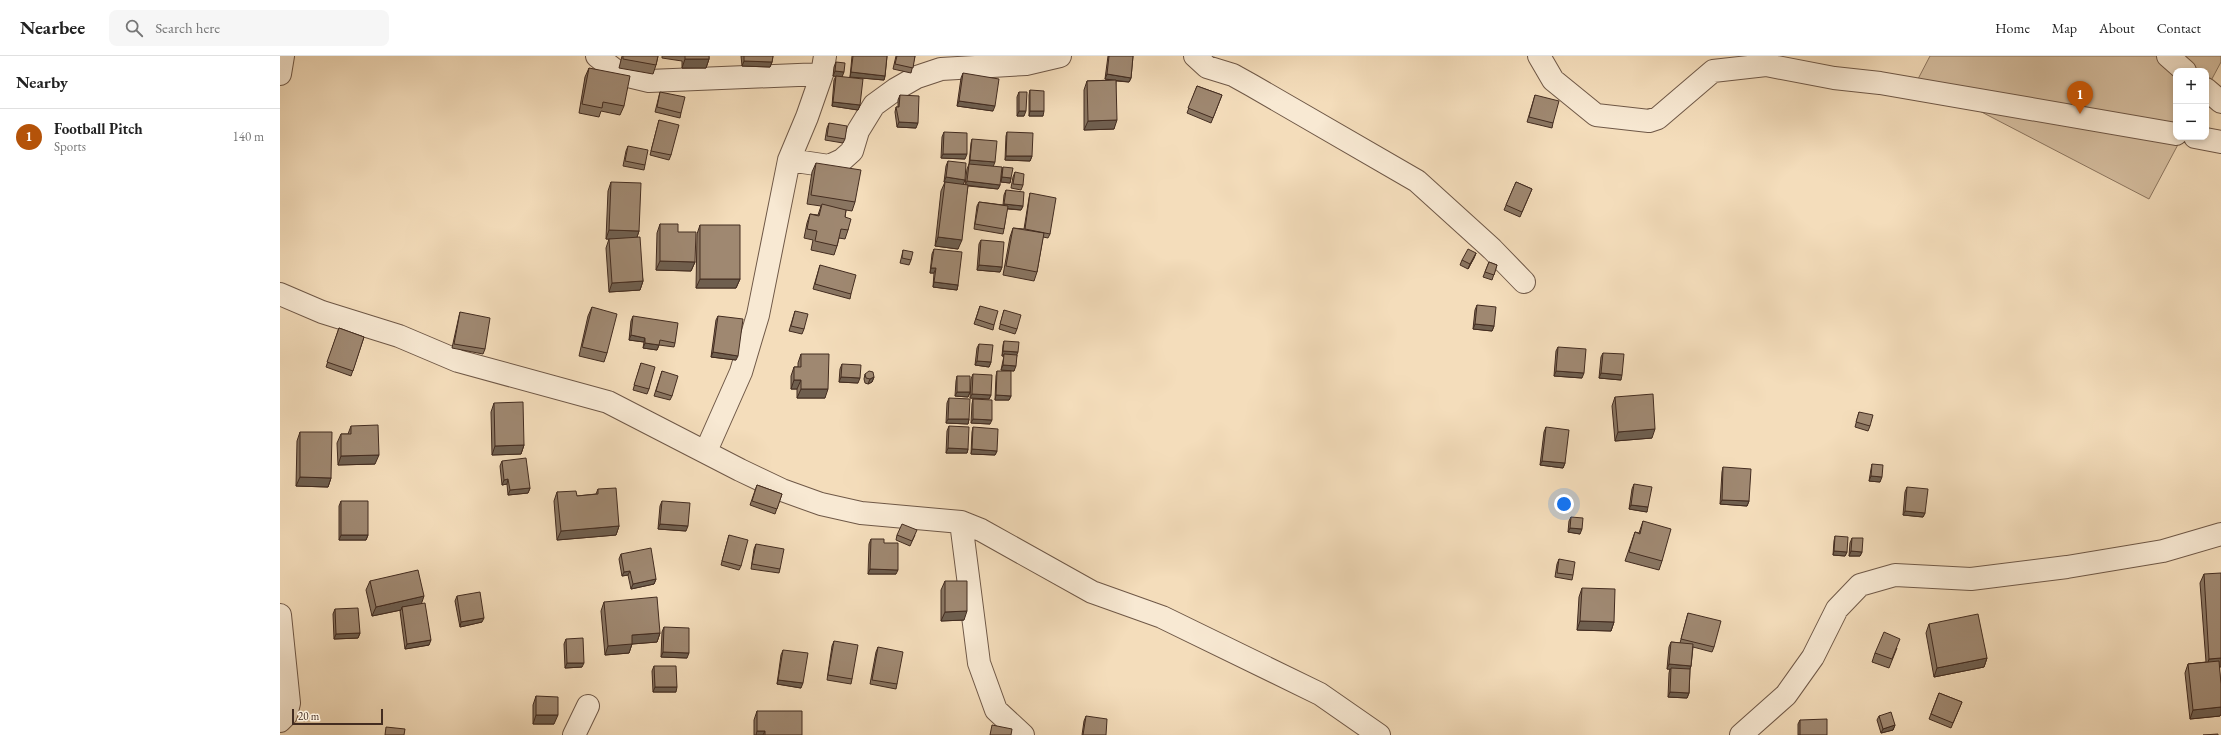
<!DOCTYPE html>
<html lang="en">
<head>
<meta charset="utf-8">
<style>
	body { margin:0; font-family:"EB Garamond",serif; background:#f6f6f6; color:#222 }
	.controls { position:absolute; right:12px; top:12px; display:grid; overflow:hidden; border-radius:8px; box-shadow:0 2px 6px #0003 }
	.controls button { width:36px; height:36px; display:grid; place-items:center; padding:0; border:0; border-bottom:1px solid #e0e0e0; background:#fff; color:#222; font:20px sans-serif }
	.scale { position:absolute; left:12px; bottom:10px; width:91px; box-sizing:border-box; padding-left:4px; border:2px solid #432c20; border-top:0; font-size:11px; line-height:14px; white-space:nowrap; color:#432c20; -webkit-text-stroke:3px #f8e9d3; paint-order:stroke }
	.you { position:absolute; left:1284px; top:448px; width:14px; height:14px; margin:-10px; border:3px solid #fff; border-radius:50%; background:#1a73e8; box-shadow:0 0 0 6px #1a73e833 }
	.badge { display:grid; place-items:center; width:26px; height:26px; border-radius:50%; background:#b45309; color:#fff; font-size:13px; font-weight:700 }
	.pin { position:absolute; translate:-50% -33px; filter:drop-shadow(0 1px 2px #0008) }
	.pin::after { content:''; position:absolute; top:21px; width:14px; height:12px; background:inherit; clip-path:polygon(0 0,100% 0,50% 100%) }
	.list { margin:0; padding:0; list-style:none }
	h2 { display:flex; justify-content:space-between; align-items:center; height:52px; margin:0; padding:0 16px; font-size:17px }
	h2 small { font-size:13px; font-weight:400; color:#767676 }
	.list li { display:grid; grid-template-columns:26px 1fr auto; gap:12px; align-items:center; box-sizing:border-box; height:56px; padding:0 16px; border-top:1px solid #e0e0e0 }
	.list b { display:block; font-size:15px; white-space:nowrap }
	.list p { margin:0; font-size:13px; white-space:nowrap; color:#767676 }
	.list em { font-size:13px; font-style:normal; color:#767676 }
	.icon { flex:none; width:22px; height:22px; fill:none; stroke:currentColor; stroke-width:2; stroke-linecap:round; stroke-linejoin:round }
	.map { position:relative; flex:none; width:1941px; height:679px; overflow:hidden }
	header { display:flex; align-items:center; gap:24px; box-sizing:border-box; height:56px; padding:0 20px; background:#fff; border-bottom:1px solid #e0e0e0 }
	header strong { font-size:19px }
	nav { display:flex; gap:22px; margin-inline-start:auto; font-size:14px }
	.search { width:280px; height:36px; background:#f6f6f6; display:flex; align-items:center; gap:10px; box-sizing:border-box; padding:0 14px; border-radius:8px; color:#767676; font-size:15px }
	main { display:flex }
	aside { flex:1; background:#fff }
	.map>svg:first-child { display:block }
</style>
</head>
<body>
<header>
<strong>Nearbee</strong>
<div class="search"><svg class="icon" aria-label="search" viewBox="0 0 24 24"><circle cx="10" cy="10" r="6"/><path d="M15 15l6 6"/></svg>Search here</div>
<nav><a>Home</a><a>Map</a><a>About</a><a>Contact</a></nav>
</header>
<main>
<aside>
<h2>Nearby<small></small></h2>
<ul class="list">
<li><span class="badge">1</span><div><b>Football Pitch</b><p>Sports</p></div><em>140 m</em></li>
</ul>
</aside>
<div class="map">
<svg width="1941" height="679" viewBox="0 0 1941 679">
	<rect width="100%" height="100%" fill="#f4ddbb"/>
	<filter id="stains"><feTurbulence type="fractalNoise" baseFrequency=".005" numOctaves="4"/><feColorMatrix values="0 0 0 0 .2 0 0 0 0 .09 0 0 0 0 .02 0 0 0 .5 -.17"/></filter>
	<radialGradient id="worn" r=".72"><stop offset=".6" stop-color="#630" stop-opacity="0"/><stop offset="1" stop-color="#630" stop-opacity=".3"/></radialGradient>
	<path fill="#d6bfa1" stroke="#8c7660" d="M1650,0H1941V6L1926,34V15H1896V81H1902L1869,143L1638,23Z"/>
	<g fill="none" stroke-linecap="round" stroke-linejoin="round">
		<g stroke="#6f5847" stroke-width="24">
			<path id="minor" d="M317,0L340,18L369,25L542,18
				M915,0L927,11L953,19L971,29L1137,125L1212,193L1244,226
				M1259,0L1273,24L1316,59L1369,65L1378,62L1433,15L1486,9L1554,22L1600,27L1896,78
				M1888,0L1905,15
				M0,18L3,0
				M1926,33L1941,46
				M1915,81L1941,86
				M509,104L549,110L562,104L572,95L578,75L594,49L616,33L637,21L661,13L746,8L780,0
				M0,238L42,256L119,280L178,305L328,346L460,414L502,434L541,448L581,457L681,466L701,474L812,536L882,561L1040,638L1099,679
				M426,395L461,316L478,259L509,104L527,61L542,18L545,0
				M681,466L699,607L716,654L743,679
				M0,559L9,647L6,659L0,665
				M294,679L308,650
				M1461,679L1506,639L1533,601L1557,553L1580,529L1615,519L1691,523L1787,511L1883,495L1941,478"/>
		</g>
		<use href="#minor" stroke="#f8e9d3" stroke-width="22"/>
	</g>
	<path fill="#897561" stroke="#432c20" d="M342,0H378L376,9L373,18L339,12Z
		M382,0H429V3L426,12H402V5L382,2Z
		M461,0H493L492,6L490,11L462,10Z
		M572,0H607L605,20L604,24L570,21Z
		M616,0H635L631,17L613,13Z
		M828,0H853L851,22L849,26L836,25L834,73L804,74V34L807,25L834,24L825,23Z
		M556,6L562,20L580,49L578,54L552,50L554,24L556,20H553L554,11Z
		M309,12L344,50L340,59L321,55L319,61L299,57L305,21Z
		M683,17L713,55L677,50L681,22Z
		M917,30L942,39L931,67L907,57Z
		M750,34L763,60H749V39Z
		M380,36L401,57L400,62L375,56Z
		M739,36L744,60H737V41Z
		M620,39L636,72L617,71L615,56L616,51H618V44Z
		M1255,39L1273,67L1272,72L1247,66Z
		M379,64L391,99L389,104L370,99Z
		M549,67L565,83L563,87L545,84L547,72Z
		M664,76L685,103L661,102L662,81Z
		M727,76L752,100L750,105L725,104L726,80Z
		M692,83L713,110L720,129L718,133L688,130L678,193L655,190L661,135L665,126L667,127L664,126L666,110L668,105L685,124L683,128L685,129L687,113L689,108L691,87Z
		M348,90L365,109L364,114L343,110L346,95Z
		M536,107L575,146L572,155L566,154L565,161L568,174L565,183L559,182L557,190L554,199L531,194L533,184L524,182L527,167L530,158L538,159L541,150L527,148L532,116Z
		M723,111L731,122L730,127L721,126L722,116Z
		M735,116L743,129L741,134L731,132L733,121Z
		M331,126L359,175L357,181L363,225L360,234L329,236L326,192L329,183H326L328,135Z
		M1236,126L1252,133L1240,161L1224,154Z
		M726,134L743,150L741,154L727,153L724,173L723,178L694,173L697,150L699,146L723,149L724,139Z
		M750,137L770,178L768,182L763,181L757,216L754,225L723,219L730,181L733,172L744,173L749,142Z
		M380,168L398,176L415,206L411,215L376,214L377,177Z
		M420,169L460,223L456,232H416L417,178Z
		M701,184L722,211L720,216L697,214L699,188Z
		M654,193L678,229L677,234L653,231L654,217H650L652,198Z
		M623,194L631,204L629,209L620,207L622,199Z
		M1196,197L1194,202L1188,213L1180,209L1182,204Z
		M1209,206L1217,209L1212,224L1203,221Z
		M540,209L571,238L570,243L533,233Z
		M1197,249L1214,270L1212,275L1193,273L1195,254Z
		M700,250L714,269L713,274L694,268Z
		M312,251L327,297L324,306L299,300L308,260Z
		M724,254L737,273L735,278L719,273Z
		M515,255L524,273L522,278L509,275Z
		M180,256L205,293L203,298L172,292L179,260Z
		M353,260L395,287L394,291L379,289L377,294L363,292L364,286L349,284L351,265Z
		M438,260L456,304L431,301L436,264Z
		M59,272L84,281L71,320L46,311Z
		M724,285L737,299L734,315L721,314L724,300H722L723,289Z
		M699,288L711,306L709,311L695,309L697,292Z
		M1278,291L1302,322L1274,320L1276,295Z
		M1323,297L1341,324L1319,322L1321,301Z
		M521,298L545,342H517V333H511V320L514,311H518V307Z
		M361,307L369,333L367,338L353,334Z
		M562,308L578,327L559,326L560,313Z
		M382,315L392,340L390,344L374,340Z
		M717,315L731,340L729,344H715L716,320Z
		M585,318L594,321L592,326L588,328L585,327L584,323Z
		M693,318L711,339L709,343L690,342L691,323Z
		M677,320L690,336L688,341L675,340L676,325Z
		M1335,341L1372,382L1335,385L1332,350Z
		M669,342L689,363L688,368L666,367L667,347Z
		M693,343L710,368L691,367L692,348Z
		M214,347L244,389L241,398L212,399L211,356Z
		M1579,356L1590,370L1588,375L1575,371Z
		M71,370L95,408L58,409L57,387L61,378H68Z
		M669,370L688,393L687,397H666L667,375Z
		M693,371L717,395L715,399L691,398L692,376Z
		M1266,371L1285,407L1283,412L1260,409L1264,376Z
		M20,376L51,422L48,431L16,430L17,385Z
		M222,405L250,432L248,437L228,439L227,428L222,429L220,410Z
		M1592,408L1600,426L1589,425L1591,413Z
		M1443,411L1469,445L1467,450L1440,448L1442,416Z
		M1354,428L1367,456L1349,453L1352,433Z
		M477,429L502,438L495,458L470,449Z
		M1627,431L1645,457L1643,461L1623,459L1625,436Z
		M318,433L339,470L336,479L277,484L274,445L277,436L297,440L316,438Z
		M61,445L88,479L86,484H59V450Z
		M382,445L406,475L378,473L380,450Z
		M1291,461L1300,478L1288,476L1289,465Z
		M1363,465L1382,505L1379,514L1345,505L1355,476L1359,477Z
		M449,479L461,510L459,514L441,509Z
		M617,479H635L630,490L616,484Z
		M1555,480L1567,496L1565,500L1553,499L1554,485Z
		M1572,482L1582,496L1580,500H1569L1570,487Z
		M591,483L616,518H588L589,488Z
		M476,488L500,513L499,517L471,513L474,493Z
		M341,498L376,523L374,528L351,533L348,519L342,520L339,503Z
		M1279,503L1293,519L1292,524L1275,521L1277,508Z
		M1924,518L1939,611L1941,628V658L1940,660L1910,663L1905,617L1908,608L1926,606L1920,527Z
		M90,525L141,548L149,589L125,593L120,555L121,554L92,560L86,534Z
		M665,525L684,564L661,565V534Z
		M1302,532L1334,566L1331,575L1297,574L1299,541Z
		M177,540L202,566L180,571L175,545Z
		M324,546L380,577L377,586L352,588L349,597L325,599L321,555Z
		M55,553L80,577L78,582L54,583L53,558Z
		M1408,557L1434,591L1432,596L1413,591L1411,610L1410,613L1409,637L1407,642L1388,641L1389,617L1390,613H1387L1389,591L1391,586L1400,587Z
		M1649,568L1707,602L1704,611L1654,621L1646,577Z
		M384,571L407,602L381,601L382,576Z
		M286,583L302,611L285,612L284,588Z
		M554,585L572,623L571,628L547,624L552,590Z
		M598,591L617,628L616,633L590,628L596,596Z
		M1617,592L1609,612L1592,606L1595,597Z
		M503,594L521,632L497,628L501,599Z
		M374,610L396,636H373L372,615Z
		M1659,637L1682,646L1671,672L1649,663Z
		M256,640L274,668H253V649Z
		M477,655L522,679H474V664Z
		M806,660L826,679H802L804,665Z
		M1599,660L1615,669L1613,674L1601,677L1597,664Z
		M1520,664L1547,679H1518V668Z"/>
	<path fill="#6f5f4f" stroke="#432c20" d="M405,3H429L426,12H402Z
		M464,5L492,6L490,11L462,10Z
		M555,15L564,16L562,21L553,20Z
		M571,16L605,20L604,24L570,21Z
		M827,18L851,22L849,26L825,23Z
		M679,45L715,50L713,55L677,50Z
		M553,46L580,49L578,54L552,50Z
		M739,55H746L744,60H737Z
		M750,55H764L763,60H749Z
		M837,64L834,73L804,74L808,65Z
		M619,66L638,67L636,72L617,71Z
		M663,98H687L685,103L661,102Z
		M726,100H752L750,105L725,104Z
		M690,104L715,106L713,111L689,109Z
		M666,121L685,124L683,129L664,126Z
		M722,121L731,122L730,127L721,126Z
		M687,125L720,129L718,133L685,129Z
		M724,148L743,150L741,154L723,152Z
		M329,174L359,175L356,184L326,183Z
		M658,181L682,184L678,193L655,190Z
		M1196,197L1194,202L1188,213L1190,208Z
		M380,205L415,206L411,215L376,214Z
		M699,209L722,211L720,216L697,214Z
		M651,212H656L654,217H650Z
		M420,223H460L456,232H416Z
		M363,225L360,234L329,236L332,227Z
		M654,226L678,229L677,234L653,231Z
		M1195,268L1214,270L1212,275L1193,273Z
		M351,279L365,282L364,286L349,284Z
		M365,287L379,289L377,294L363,292Z
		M723,295L738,296L736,301L724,298V300H722Z
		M433,296L458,300L456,304L431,301Z
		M697,305L711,306L709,311L695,309Z
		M723,309L736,310L734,315L721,314Z
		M1276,315L1304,317L1302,322L1274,320Z
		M1321,317L1342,319L1341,324L1319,322Z
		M561,321L580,322L578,327L559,326Z
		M594,321L592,326L588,328L590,323Z
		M514,324H521L517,333H511Z
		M521,333H548L545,342H517Z
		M677,336H690L688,341L675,340Z
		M692,338L711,339L709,343L690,342Z
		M716,339L731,340L729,344H715Z
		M668,363H689L688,368L666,367Z
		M693,363L712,364L710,368L691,367Z
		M1375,373L1372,382L1335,385L1338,376Z
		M244,389L241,398L212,399L215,390Z
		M668,392L688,393L687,397H666Z
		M692,393L717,395L715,399L691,398Z
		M99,399L95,408L58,409L61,400Z
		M1262,405L1285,407L1283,412L1260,409Z
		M1591,420L1602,421L1600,426L1589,425Z
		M20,421L51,422L48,431L16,430Z
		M228,423L227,428L222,429L224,424Z
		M250,432L248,437L228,439L230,434Z
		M1442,444L1469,445L1467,450L1440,448Z
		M1351,449L1368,451L1367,456L1349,453Z
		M1625,455L1645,457L1643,461L1623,459Z
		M380,468L408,470L406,475L378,473Z
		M339,470L336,479L277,484L281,475Z
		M1290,472L1302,473L1300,478L1288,476Z
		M61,479H88L86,484H59Z
		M1554,495L1567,496L1565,500L1553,499Z
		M1571,495L1582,496L1580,500H1569Z
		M590,513L618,514L616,518H588Z
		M350,515L348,519L342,520L344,516Z
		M376,523L374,528L351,533L353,528Z
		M144,540L141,549L122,551L121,554L92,560L96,551Z
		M687,555L684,564L661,565L665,556Z
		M204,562L202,566L180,571L181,566Z
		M1300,565L1334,566L1331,575L1297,574Z
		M80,577L78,582L54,583L56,578Z
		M380,577L377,586L352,588L349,597L325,599L328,590L352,579Z
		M151,584L149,589L125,593L127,588Z
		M383,596L409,597L407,602L381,601Z
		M1707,602L1704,611L1654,621L1657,612Z
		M1941,602V611L1926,612L1929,603Z
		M287,607H304L302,611L285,612Z
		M1389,608L1411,610L1409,615L1387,613Z
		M498,624L523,627L521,632L497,628Z
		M375,631H397L396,636H373Z
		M1390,636L1409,637L1407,642L1388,641Z
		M1941,651V658L1940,660L1910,663L1913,654Z
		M256,659H278L274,668H253Z
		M1615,669L1613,674L1601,677L1603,673Z
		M477,675H485L483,679H476Z"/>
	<path fill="#9f8871" stroke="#432c20" d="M343,0H378L376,9L343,3Z
		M405,0H429V3H405Z
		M464,0H493L492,6L464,5Z
		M573,0H607L605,20L571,16Z
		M617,0H635L633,12L615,8Z
		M829,0H853L851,22L827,18Z
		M556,6L565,7L564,16L555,15Z
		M309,12L350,20L344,50L323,46L322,52L302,48Z
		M683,17L719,23L715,50L679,45Z
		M556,20L583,23L580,49L553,46Z
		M836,24L837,64L808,65L807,25Z
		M917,30L942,39L933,62L908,52Z
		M750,34L764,35V55H750Z
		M380,36L405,41L401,57L377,51Z
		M739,36H747L746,55H739Z
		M620,39L639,40L638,67L619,66L616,51H619Z
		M1255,39L1279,45L1273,67L1249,61Z
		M379,64L399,69L391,99L371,95Z
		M549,67L567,70L565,83L547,80Z
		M664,76L687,77V98H663Z
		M727,76L753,77L752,100H726Z
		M692,83L717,85L715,106L690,104Z
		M348,90L368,94L365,109L345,105Z
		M668,105L686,107L685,124L666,121Z
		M536,107L581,114L575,146L531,139Z
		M689,108L722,111L720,129L687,125Z
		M723,111L733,112L731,122L722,121Z
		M735,116L744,118L743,129L733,128Z
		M331,126L361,127L359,175L329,174Z
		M665,126L688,129L682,184L658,181Z
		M1236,126L1252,133L1242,156L1226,149Z
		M726,134L744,136L743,150L724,148Z
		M750,137L776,142L770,178L745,173Z
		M699,146L728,150L724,173L695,168Z
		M542,148L566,154L565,161L571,163L568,174L561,173L557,190L535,185L537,175L527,173L530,158L539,160Z
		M380,168H398V176H416L415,206L380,205Z
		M420,169H460V223H420Z
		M733,172L764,177L757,216L726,210Z
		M360,181L363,225L332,227L329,183Z
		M701,184L724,186L722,211L699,209Z
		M654,193L682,196L678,229L654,226L656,212H651Z
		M1188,193L1196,197L1190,208L1182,204Z
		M623,194L633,196L631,204L622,202Z
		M1209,206L1217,209L1214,219L1205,216Z
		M540,209L576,219L571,238L535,228Z
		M1197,249L1216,251L1214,270L1195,268Z
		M700,250L718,255L714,269L696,263Z
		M312,251L337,258L327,297L302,291Z
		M724,254L741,259L737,273L720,268Z
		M515,255L528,258L524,273L511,270Z
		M180,256L210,262L205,293L174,288Z
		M353,260L398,267L395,287L380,284L379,289L365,287V282L351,279Z
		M438,260L463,263L458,300L433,296Z
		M59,272L84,281L73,315L47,306Z
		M724,285L739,286L738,296L723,295Z
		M699,288L713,289L711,306L697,305Z
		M1278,291L1306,293L1304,317L1276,315Z
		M1323,297L1344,298L1342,319L1321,317Z
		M521,298H549L548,333H521V324H514V311H521Z
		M724,298L737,299L736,310L723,309Z
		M361,307L375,311L369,333L354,329Z
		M562,308L581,309L580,322L561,321Z
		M382,315L398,320L392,340L376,335Z
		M589,315L593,316L594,321L590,323L586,322L585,318Z
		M717,315H731V340L716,339Z
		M693,318L712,319L711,339L692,338Z
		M677,320H690V336H677Z
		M1373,338L1375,373L1338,376L1335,341Z
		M669,342L690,343L689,363H668Z
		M693,343L712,344V364L693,363Z
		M243,346L244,389L215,390L214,347Z
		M1579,356L1593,359L1590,370L1576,366Z
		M98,369L99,399L61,400V378H71V370Z
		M669,370L689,371L688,393L668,392Z
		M693,371L718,373L717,395L692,393Z
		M1266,371L1289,374L1285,407L1262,405Z
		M20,376H52L51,422L20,421Z
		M246,402L250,432L230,434L228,423L224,424L222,405Z
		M1592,408L1603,409L1602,421L1591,420Z
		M1443,411L1471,413L1469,445L1442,444Z
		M1354,428L1372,431L1368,451L1351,449Z
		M477,429L502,438L497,453L472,445Z
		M1627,431L1648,433L1645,457L1625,455Z
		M336,432L339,470L281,475L277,436L296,435L297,440L318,438V433Z
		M61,445H88V479H61Z
		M382,445L410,447L408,470L380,468Z
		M1291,461L1303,462L1302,473L1290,472Z
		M1363,465L1391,473L1382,505L1349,496L1355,476L1360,478Z
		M622,468L637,474L632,485L617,479Z
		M449,479L468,484L461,510L442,505Z
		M1555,480L1568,481L1567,496L1554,495Z
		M1572,482H1583L1582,496L1571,495Z
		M591,483H604V487H618V514L590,513Z
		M476,488L504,493L500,513L472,508Z
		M371,492L376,523L353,528L350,515L344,516L341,498Z
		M1279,503L1295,506L1293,519L1277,517Z
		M138,514L144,540L96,551L90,525Z
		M1941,517V602L1929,603L1924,518Z
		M665,525H687V555L665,556Z
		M1302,532L1335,533L1334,566L1300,565Z
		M200,536L204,562L181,566L177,540Z
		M377,541L380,577L352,579V588L328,590L324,546Z
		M145,547L151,584L127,588L122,551Z
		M78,552L80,577L56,578L55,553Z
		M1408,557L1441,565L1434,591L1401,583Z
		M1698,558L1707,602L1657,612L1649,568Z
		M384,571L409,572V597L383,596Z
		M1604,576L1620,583L1612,603L1595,597Z
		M303,582L304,607H287L286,583Z
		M554,585L578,589L572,623L548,619Z
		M1391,586L1413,588L1411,610L1389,608Z
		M598,591L623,596L617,628L592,624Z
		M503,594L528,597L523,627L498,624Z
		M1939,605L1941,628V651L1913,654L1908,608Z
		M374,610H396L397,631H375Z
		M1391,612L1410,613L1409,637L1390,636Z
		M1659,637L1682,646L1673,667L1651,658Z
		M256,640L278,641V659H256Z
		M477,655H522V679H485V675H477Z
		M1611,656L1615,669L1603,673L1599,660Z
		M806,660L827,663L826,679H803Z
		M1547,663V679H1520V664Z
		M712,669L732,673L731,679H710Z
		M106,671L125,673L124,679H105Z
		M1938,678V679H1923Z"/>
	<rect width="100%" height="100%" filter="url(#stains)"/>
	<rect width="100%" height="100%" fill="url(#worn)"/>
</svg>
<div class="controls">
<button>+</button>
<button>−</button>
</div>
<div class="scale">20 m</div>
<div class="you"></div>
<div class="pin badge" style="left:1800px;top:58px">1</div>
</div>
</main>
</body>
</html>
